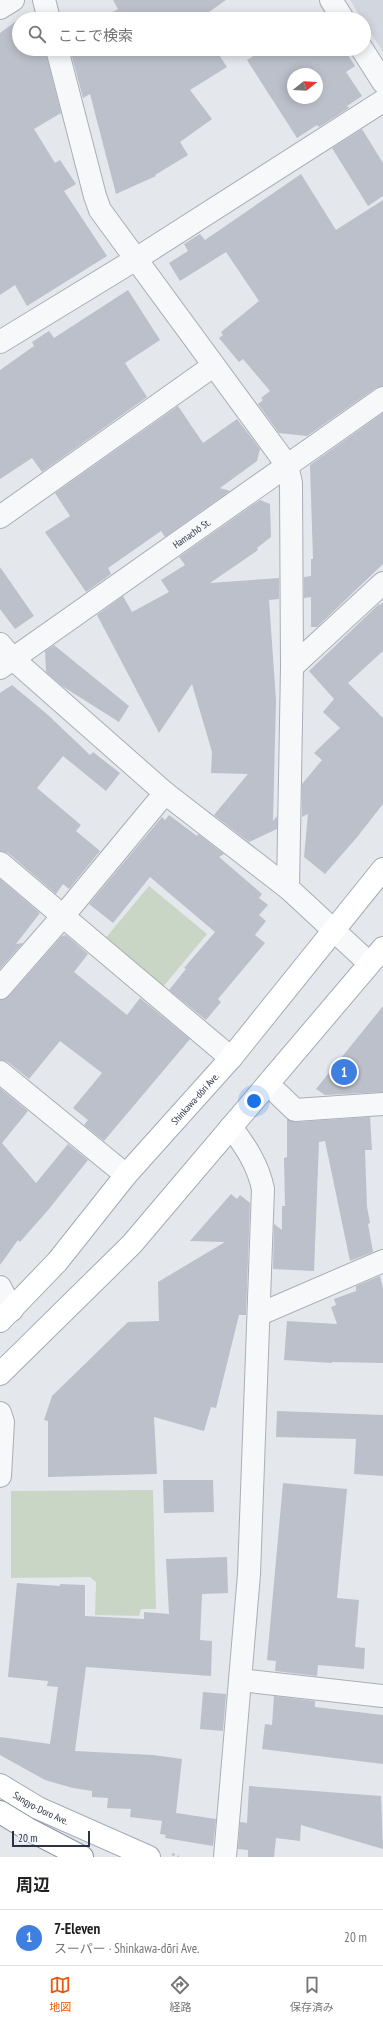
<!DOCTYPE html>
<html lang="ja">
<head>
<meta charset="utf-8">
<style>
	body { margin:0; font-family:"PT Sans Narrow","Noto Sans JP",sans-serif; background:#f6f6f6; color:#202124 }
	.compass { position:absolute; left:287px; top:68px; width:36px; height:36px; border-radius:50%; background:#fff; box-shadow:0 2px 10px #0003; rotate:72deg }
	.scale { position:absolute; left:12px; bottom:10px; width:78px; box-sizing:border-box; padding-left:4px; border:2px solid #2b3445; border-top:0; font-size:11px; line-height:14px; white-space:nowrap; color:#2b3445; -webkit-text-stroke:3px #f4f6f9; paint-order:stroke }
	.you { position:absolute; left:254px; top:1101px; width:14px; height:14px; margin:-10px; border:3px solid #fff; border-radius:50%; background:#1a73e8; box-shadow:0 0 0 6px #1a73e833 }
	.badge { display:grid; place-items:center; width:26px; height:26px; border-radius:50%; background:#ea580c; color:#fff; font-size:13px; font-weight:700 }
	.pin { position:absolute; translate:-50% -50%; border:2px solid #fff; box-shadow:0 1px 4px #0006 }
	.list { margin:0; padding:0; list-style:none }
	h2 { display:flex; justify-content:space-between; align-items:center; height:52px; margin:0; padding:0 16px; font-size:17px }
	h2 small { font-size:13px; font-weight:400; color:#757577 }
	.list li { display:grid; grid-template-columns:26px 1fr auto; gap:12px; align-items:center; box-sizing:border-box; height:56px; padding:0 16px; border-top:1px solid #e0e0e0 }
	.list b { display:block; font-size:15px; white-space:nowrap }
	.list p { margin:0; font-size:13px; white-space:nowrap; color:#757577 }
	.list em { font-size:13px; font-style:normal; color:#757577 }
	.icon { flex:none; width:22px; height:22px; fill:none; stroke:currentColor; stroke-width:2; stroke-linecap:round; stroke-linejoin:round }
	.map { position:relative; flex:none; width:383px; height:1857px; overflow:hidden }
	.search { position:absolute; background:#fff; box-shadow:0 2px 10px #0003; left:12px; right:12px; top:12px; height:44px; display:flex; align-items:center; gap:10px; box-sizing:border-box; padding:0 14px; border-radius:22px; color:#757577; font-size:15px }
	.sheet { height:108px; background:#fff }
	nav { display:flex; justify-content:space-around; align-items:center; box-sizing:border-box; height:56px; border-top:1px solid #e0e0e0; background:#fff; font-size:11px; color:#757577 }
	nav a { display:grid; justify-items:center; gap:2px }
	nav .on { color:#ea580c }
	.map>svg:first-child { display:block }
</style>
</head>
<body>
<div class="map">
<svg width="383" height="1857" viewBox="0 0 383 1857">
	<rect width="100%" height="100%" fill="#e4e7ec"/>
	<path fill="#d2d6de" d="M350,0H383V52L364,22V19H362Z"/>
	<path fill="#c9d6c5" d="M149,886L207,934L162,988L104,940Z
		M153,1490L156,1609H141L139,1616L95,1615L96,1582L90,1577L11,1578V1491Z"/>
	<path fill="#bbc0ca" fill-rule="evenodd" d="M113,0H226L199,19H101L118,9Z
		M19,19V49H45L61,113L34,129L55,163L60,160L76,184L64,191L107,256L27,306L15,285L0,295V33Z
		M70,49H215L227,67L190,90L212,119L180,142L188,155L155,175L156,176L116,194L90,94L83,98Z
		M265,49H344L355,66L346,72L362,96L347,106L349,108L319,127L317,125L297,138L247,60ZM293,74H317V98H293Z
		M362,129L383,163V196L368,206L332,148Z
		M301,174L336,230L383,200V386L376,388L307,436L279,433L258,404L263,400L261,398L270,391L243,359L239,362L219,338L223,335L221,332L259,301L226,252L180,281L169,263L188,251L184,244L200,234L205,240Z
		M128,290L160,340L125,363L147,397L42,472L32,458L0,479V370L34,346L32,342L49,331L54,338Z
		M178,406L203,443L237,419L260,449L257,461L220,488L230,491L165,537L161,531L108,568L111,574L86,592L45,532L70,516L55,493Z
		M383,413V564L317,627H311V597L304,598V577L311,576V559H313L310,465Z
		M260,500L270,504L271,537L257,548L258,550L210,583L279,578V599L269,600L276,700L273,821L277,816V829L249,842L214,815L248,774L211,773L212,752L192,684L159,733L97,615L123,596L132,612L169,592L161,580L185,565L179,557Z
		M0,567L34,616L15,629L0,609Z
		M383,602V651L348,683L383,718V804L358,836L325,874L304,857L308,814L302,817V784L322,760L314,753L340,728L323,712L334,699L309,671L379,604L380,605Z
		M54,645L129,706L119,722L62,686L46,672L45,651Z
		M12,685L48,715L90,755L93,752L120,773L106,791L63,756L37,788L81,825L76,831L100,851L69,889L63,884L56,894L8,853L0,851V693Z
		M169,815L197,836L198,834L224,854L219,857L262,894L259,898L268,905L259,915L266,921L255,935L265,943L218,999L221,1002L206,1020L169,990L186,969L184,968L215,932L150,877L113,923L89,904L162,817L165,820Z
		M0,879L40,913L16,944L23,943L0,969Z
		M66,935L88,954L74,972L127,1015L140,998L190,1039L104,1141L84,1125L88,1120L73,1108L102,1073L60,1041L29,1079L8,1062L0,1060V1000L9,996L62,936Z
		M383,1006V1092L325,1095L316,1089Z
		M0,1088L28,1111L2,1143L36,1183L68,1144L88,1160L49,1209L20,1242L18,1240L0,1265Z
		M370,1117L372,1150H365L367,1207L370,1223L368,1224L373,1252L350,1261L325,1141L319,1142L314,1271L273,1269L274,1224L282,1230V1206H285L284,1158L287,1157V1119L296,1122Z
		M231,1194L237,1199L240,1195L250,1203L246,1315H239L216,1408L211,1407L204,1431L154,1417L157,1474L48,1477V1421L44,1420L52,1396L128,1322L159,1321L158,1282L225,1242L190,1241Z
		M380,1276L383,1289V1363L332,1362V1363L284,1360L287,1321L337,1324L331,1307L336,1305L334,1299L356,1291V1286Z
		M277,1411L383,1415V1476L354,1474L356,1439L276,1437Z
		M163,1480H213L214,1512L164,1513Z
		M283,1483L347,1489L337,1598L359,1600L355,1647L365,1648L364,1669L318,1665L317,1676L275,1671L276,1661L267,1660Z
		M227,1557L228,1593L202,1594L200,1640L212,1641L211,1676L86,1667L75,1751L153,1755L182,1759L176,1813L216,1819L213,1846L165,1838L166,1835L160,1834L162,1821L130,1817L131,1809L107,1808L108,1798L92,1797V1791L73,1788L45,1780L0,1755V1737L50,1744L58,1687L47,1686L48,1681L8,1677L17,1583L60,1586V1584L85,1585V1616L144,1619V1612L169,1614L166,1559Z
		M203,1692L226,1694L223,1731L200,1729Z
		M274,1696L315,1701V1707L383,1715V1764L262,1749L265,1724L272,1725Z
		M249,1786L381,1796L383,1849L301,1825L300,1841L276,1838L274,1857H248V1850L238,1849L240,1822L247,1823Z"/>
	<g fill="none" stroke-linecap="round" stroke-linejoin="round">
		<g stroke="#a9aeb7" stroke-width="24">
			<g id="minor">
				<path d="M44,0L49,19"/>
				<path d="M331,0L343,19"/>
				<path d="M0,8L13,0"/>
				<path d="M57,49L95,196L100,210L287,465L291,483L292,667L288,888"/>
				<path d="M362,49L383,82"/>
				<path d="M0,342L136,259L383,101"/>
				<path d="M0,517L213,366"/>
				<path d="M0,644L13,659L165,793L288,888L369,963"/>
				<path d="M292,667L383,583"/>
				<path id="s1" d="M0,668L383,398"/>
				<path d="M0,863L231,1058"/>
				<path d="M0,988L63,916L165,793"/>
				<path d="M0,1072L126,1175"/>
				<path d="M269,1085L295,1110L383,1104"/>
				<path d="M0,1287L12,1310"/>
				<path d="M260,1314L383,1261"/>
				<path d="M0,1413L3,1422L0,1476"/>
				<path d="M240,1680L383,1696"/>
				<path d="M225,1857L249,1574L263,1189C258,1165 246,1147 231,1127"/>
			</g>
		</g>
		<g stroke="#a3abb8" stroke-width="24">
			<g id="major">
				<path id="s2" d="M0,1321L57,1262L126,1175L231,1058L383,869"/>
				<path d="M0,1374L132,1244L383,948"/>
				<path id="s3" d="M0,1785L38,1808L149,1857"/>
			</g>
		</g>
		<g stroke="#8b94a3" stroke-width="24">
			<path id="highway" d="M0,1812L28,1829L82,1857"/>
		</g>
		<path stroke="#c2c5cb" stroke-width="2.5" stroke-dasharray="3 3" stroke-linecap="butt" d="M172,1854L179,1857"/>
		<use href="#minor" stroke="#f7f8fa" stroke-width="22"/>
		<use href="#major" stroke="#fff" stroke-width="22"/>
		<use href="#highway" stroke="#fff" stroke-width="22"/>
	</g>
	<g text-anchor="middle" stroke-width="3.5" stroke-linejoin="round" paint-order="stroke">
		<g font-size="10" fill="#2b3445" stroke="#f4f6f9">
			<text dy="4" stroke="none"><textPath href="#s1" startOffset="234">Hamachō St.</textPath></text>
			<text dy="4" stroke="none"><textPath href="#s2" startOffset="296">Shinkawa-dōri Ave.</textPath></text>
			<text dy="4" stroke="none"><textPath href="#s3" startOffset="47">Sangyo-Doro Ave.</textPath></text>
		</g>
	</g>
</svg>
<svg class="compass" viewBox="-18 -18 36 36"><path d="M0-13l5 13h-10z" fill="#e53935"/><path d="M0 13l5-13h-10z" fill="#757577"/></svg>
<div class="scale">20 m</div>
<div class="you"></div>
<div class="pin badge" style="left:344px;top:1072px;background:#3f7fe0">1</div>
<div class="search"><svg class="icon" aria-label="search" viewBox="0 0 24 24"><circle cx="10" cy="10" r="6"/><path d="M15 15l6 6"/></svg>ここで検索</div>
</div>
<section class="sheet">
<h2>周辺<small></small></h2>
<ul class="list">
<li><span class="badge" style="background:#3f7fe0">1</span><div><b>7-Eleven</b><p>スーパー · Shinkawa-dōri Ave.</p></div><em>20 m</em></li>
</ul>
</section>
<nav>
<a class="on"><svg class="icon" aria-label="map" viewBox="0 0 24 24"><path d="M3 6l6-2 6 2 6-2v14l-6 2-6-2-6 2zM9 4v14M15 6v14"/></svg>地図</a>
<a><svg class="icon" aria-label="directions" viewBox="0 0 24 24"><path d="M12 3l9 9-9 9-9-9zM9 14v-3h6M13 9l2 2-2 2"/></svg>経路</a>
<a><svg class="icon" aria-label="saved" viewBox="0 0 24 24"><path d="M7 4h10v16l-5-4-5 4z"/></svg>保存済み</a>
</nav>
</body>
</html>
